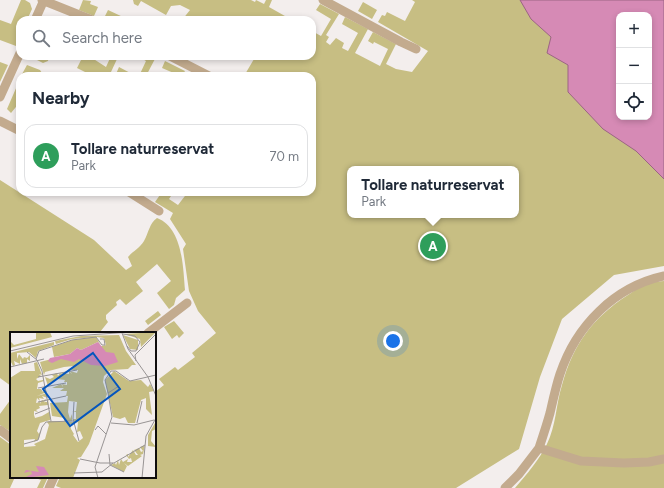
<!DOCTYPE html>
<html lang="en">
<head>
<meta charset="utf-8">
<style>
	body { margin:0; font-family:Figtree,sans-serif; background:#f2f2f3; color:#1f2937 }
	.controls { position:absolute; right:12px; top:12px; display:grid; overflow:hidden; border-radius:8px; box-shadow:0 2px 6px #0003 }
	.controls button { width:36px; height:36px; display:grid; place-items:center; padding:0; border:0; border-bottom:1px solid #e0e1e3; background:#fff; color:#1f2937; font:20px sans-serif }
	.you { position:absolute; left:393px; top:341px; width:14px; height:14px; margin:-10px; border:3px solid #fff; border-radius:50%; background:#1a73e8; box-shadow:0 0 0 6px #1a73e833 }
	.badge { display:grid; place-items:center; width:26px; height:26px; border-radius:50%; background:#0455be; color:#fff; font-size:13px; font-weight:700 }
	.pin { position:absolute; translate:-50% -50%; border:2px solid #fff; box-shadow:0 1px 4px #0006 }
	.popup { position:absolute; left:347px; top:166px; width:172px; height:52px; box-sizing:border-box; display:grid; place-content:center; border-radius:8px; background:#fff; filter:drop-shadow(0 1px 3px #0005); font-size:13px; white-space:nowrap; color:#747a83 }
	.popup b { font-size:15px; color:#1f2937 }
	.popup::after { content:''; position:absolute; left:50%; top:100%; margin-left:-8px; border:8px solid transparent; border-top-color:#fff }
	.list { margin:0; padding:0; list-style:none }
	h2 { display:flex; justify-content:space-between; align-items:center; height:52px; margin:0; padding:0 16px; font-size:17px }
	h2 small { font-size:13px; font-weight:400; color:#747a83 }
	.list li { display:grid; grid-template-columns:26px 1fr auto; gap:12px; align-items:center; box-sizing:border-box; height:64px; margin:0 8px 8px; padding:0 8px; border:1px solid #e0e1e3; border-radius:12px }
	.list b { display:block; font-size:15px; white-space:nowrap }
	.list p { margin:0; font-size:13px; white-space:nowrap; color:#747a83 }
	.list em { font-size:13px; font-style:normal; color:#747a83 }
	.icon { flex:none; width:22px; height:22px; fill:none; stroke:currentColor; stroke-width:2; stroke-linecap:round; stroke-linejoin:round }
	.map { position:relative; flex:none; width:664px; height:488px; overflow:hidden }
	.search { position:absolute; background:#fff; box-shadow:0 2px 6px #0003; left:16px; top:16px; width:300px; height:44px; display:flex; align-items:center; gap:10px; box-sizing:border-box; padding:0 14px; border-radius:12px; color:#747a83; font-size:15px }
	.panel { position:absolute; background:#fff; box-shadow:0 2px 6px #0003; left:16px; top:72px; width:300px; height:124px; border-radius:12px }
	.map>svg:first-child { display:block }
</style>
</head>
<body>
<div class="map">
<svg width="664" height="488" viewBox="0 0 664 488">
	<rect width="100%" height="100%" fill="#f3eeed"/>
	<path fill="#c7be83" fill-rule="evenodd" d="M21,0H25L30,3L32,9L27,20H20V37L16,46L0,40V20L11,24Z
		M83,0L91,1L90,4L98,7L94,16L79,10Z
		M133,0H251L255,2L256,0L264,4L266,0H272L269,7L292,20H211L208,19L207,20H200L196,18L195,20H182L190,10L180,5L171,6L166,15L141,1L138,6L134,4Z
		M412,0H664V266L614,275L562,319L540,377L519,449L456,488H61L56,486L60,477H155V392L164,385L159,379L175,367L178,370L195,357L192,353L216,333L198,311L189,291L183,249L186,244L170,219L173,213L155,202L162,192H165L171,196L169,199L178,205L188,192H312V76H244L254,59L250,56H312V31L321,36L331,19L316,10L320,4L339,14L326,35L329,37L326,42L330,45L336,38L344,43L342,48L348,51L358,33L342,24L345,17L368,29L355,53L380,66L388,49L374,42L373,44L368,41L373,32L396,44L386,64L396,69L412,72L428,51L378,22L382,15L385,16L387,12L405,21L415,2ZM619,15H649V117H619ZM350,169H516V215H350Z
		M363,2L377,10L372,19L358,11Z
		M108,10L123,17L122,20H103Z
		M29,56H49L48,61L43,63Z
		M83,56H89L106,67L111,56L117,59L111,72L116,74L119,67L136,76H93L77,68Z
		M137,56H153L156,57L146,76H139L146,61Z
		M165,61L185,71L182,76H175L176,74L162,68Z
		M0,62L8,65L0,82Z
		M27,65L40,70L44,76H21Z
		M20,79V102L11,113L7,109Z
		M0,180L94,240L126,270L132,266L128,257C133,251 140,248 144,241C149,232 149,224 157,218C183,228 183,268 185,290L176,298L174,305L169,309L157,293L171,281L157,264L136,282L143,291L126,305L120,299L116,302L117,305L106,315V319L108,322L100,332L99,331L97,333H11V386L0,378Z
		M664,281V488H515C527,474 539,460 547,444C556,426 556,404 562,385C573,345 592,318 628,295C633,292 638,287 643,285C649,282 657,282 664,281Z
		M158,311L161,315L148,325L145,321Z
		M174,321L184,333L179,338L177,335L172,339L164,327Z
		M11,399V432L0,425V414Z
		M0,437L11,445V477H15L10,488H0Z
		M33,477H48L43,488H37L41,480Z"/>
	<path fill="#d68ab5" stroke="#9b6583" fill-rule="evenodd" d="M520,0H664V179L636,151L603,129L568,92V65L547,53L551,37L531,19ZM619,15H649V117H619Z"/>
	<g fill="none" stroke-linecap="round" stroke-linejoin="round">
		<path stroke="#c3ab8e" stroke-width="9" d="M42,0L92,20
			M323,0L401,42L416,49
			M35,20L44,0
			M170,56L209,76
			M0,97L20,53
			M0,121L20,131
			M129,192L159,211
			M148,333L187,303
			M0,430L11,438
			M539,448C543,436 547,424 550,413C553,400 556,386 560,374C576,326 614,287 664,276
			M49,488L54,477
			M505,488L519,474L539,448L581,461L624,463L649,462L664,459"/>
	</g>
	<g transform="translate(10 332)">
		<rect width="146" height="146" fill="#f3eeed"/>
		<path d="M26,0H40L42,5L0,16V9L4,13L26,7ZM146,0L131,15L130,7L114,2ZM109,3L116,19L126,33H122L118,37L101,38L94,44L93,50L97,62L79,112L71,125L67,126L70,128L63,146H0V46L11,39H25L24,31L27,30L32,43L29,42L31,44L26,47L28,49L33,48V45L34,49L28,51L27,57H31L33,60L35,56L37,60L27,64L37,61L38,66L32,64L34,67L29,66L30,69L27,66L26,71L30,70V72L31,69L33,68L35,71L34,68L36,67L35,70H38V67L39,75L38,73L29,74L30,76L26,78L28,80L24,79V83L25,86L32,84L39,80V77L40,83V88L30,91L27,99L29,102L31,97L29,107L24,110L25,107L14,108V115L26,114L24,112L35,107L39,93L37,90L40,89L63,90V92H60L61,97L64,102L66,100L63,103L68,110L73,106L70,99L67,100L68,90L64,91L63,87H66V80L62,79H66L67,70L59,69L58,80L60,87L62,82V89H54L55,86L42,84L40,71L57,70L58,64H56L57,59H50L54,56H42L51,52L53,55L52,52L57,53V50H54L55,48L47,47L39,51L38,54L35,45L40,47L44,45L42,43L47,41L48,44L50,41L53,43L51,41L59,42V39L62,42L60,39L67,41L68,38H61L64,34L54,35L35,40L34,43L30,30L96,13L94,6L87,5L62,7L46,12L45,9L71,4ZM113,3L128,8V18L120,17ZM86,5L91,14L88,10L71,18L67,16L60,22L44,25L42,15L62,8ZM44,10V13L28,19L26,26L19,20L7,21V27L9,22L13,27L16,21L14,25L17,26L20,23V29L17,27V31L12,32L10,27V32L4,29L5,33L3,34L0,28V21ZM104,39L119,49L131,48L138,55L140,52L144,59L139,60L142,83L136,77V66L131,68L125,91H118L115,85L110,87L103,85L95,48ZM145,91L146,97L142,99L141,109L146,115L138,114V103ZM135,113L133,122L130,123L132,124L118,134L114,131L117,134L114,140L101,133L105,131L106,133L108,128L109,133L111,127L113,130L118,127L117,130H122L121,126L119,127L116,123L118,122V125L123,118L126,123H128L124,118L129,116L131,120L133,119L130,115Z" fill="#c7be83"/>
		<path d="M88,10L96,20L104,21L108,30L95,34L81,33L69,27L64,30L51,27L42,31L38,29L40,26L60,22L67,16L71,18ZM26,134L34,135L39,143L14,146L22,142L21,139L14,141L16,138L29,140Z" fill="#d68ab5"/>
		<path fill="none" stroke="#989494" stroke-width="1" d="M112,1L118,17L138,45L146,64M113,2L125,4L130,10L126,19H121L117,14M0,19L63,4L121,0M17,20L27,28L32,39L41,89M26,27L29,19L62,8L86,5L92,13H95L94,7H90M126,29L125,23L146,2M0,35L34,27M28,45L67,38M28,56L56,51M98,61L95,48L101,39H106L120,49L146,43M28,70L56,64M64,70L63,87L69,109M25,82L40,76M101,91L124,93L144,88M127,91L132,69M85,98L88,94L96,102M14,112L28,108L32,95L36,90L63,89M99,122L100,133L114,140M70,127L90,131H104L135,113M64,141L92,140L103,131M88,146L85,135L102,85L98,61L109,54M132,146L136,104L146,86"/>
		<path fill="#0455be" fill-opacity="0.15" stroke="#0455be" stroke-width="2" d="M83,21L110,57L60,94L33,57Z"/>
		<rect width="146" height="146" fill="none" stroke="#100e0e" stroke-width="2"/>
	</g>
</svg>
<div class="controls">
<button>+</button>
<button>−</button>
<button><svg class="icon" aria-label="locate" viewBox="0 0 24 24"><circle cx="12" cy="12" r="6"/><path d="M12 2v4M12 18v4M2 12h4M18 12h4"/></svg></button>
</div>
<div class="you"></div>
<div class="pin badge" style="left:433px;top:246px;background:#2e9e5b">A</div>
<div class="popup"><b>Tollare naturreservat</b>Park</div>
<div class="search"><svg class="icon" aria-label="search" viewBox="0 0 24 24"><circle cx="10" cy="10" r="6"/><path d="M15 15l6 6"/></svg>Search here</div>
<section class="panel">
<h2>Nearby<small></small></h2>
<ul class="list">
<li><span class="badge" style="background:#2e9e5b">A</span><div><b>Tollare naturreservat</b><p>Park</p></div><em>70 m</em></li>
</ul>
</section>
</div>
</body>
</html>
